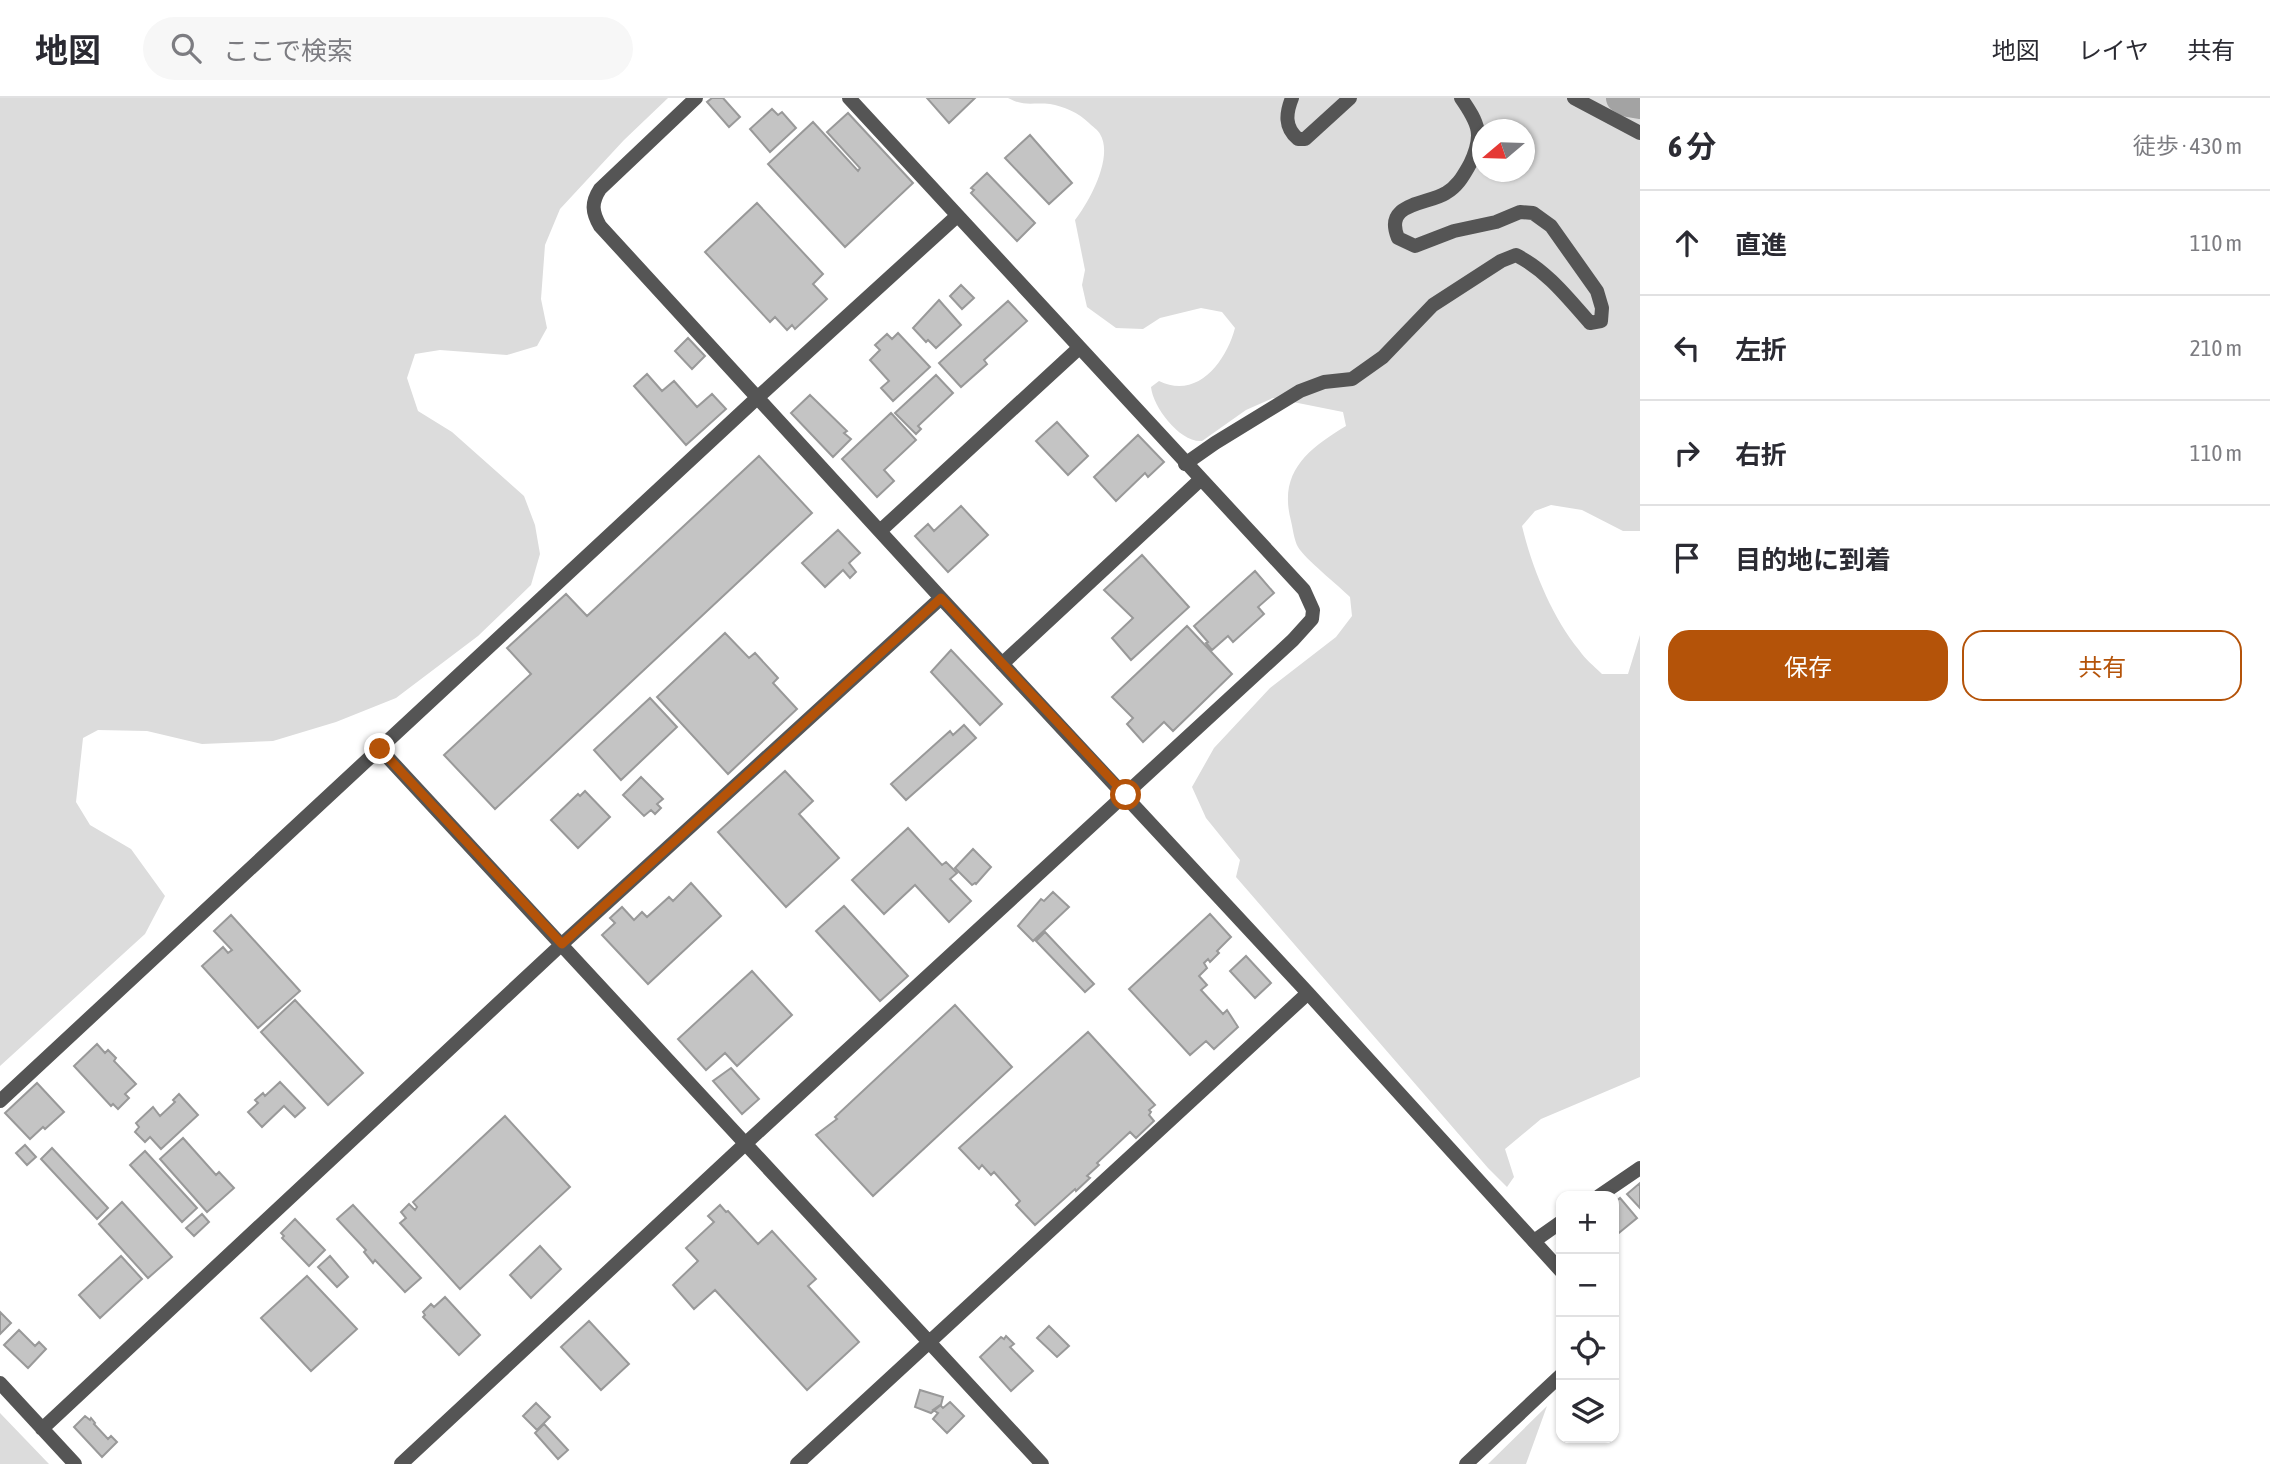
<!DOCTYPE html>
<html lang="ja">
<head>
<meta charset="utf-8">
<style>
	body { margin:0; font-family:"Asap Condensed","Noto Sans JP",sans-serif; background:#f7f7f7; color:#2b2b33 }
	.controls { position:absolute; right:21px; bottom:21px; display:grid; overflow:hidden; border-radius:14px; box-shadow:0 2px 5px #0004 }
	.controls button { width:63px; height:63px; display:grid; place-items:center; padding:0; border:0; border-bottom:2px solid #e1e1e2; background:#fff; color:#2b2b33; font:35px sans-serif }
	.compass { position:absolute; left:1472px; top:21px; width:63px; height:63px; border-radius:50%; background:#fff; box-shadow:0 2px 5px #0004; rotate:251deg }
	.stop { position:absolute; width:21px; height:21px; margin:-16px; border:5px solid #b45309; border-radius:50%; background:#fff }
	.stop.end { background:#b45309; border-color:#fff; box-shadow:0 2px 7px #0008 }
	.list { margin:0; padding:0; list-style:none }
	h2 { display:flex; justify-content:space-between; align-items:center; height:91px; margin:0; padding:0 28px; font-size:30px }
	h2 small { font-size:23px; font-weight:400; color:#7c7c81 }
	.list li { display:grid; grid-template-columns:46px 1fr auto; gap:21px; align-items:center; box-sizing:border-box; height:105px; padding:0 28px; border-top:2px solid #e1e1e2 }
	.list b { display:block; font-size:26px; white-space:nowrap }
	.list em { font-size:23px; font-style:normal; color:#7c7c81 }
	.actions { display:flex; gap:14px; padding:21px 28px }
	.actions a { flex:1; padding:16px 0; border:2px solid #b45309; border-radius:21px; text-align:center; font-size:24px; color:#b45309 }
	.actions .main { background:#b45309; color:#fff }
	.icon { flex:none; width:38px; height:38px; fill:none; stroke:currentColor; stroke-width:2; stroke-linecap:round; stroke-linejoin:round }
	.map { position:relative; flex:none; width:1640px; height:1366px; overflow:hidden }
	header { display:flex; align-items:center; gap:42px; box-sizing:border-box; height:98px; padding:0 35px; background:#fff; border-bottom:2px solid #e1e1e2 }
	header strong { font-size:33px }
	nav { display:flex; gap:38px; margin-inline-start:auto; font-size:24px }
	.search { width:490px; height:63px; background:#f7f7f7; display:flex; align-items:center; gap:18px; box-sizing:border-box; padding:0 24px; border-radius:38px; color:#7c7c81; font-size:26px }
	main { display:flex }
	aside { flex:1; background:#fff }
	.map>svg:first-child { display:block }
</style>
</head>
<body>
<header>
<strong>地図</strong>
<div class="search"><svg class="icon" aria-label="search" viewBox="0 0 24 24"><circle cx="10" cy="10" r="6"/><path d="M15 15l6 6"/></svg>ここで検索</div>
<nav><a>地図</a><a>レイヤ</a><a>共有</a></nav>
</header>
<main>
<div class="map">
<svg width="1640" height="1366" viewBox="0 0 1640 1366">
	<rect width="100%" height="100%" fill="#fff"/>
	<path fill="#dcdcdc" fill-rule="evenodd" d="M0,0H668L624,42L560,111L545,147L541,201L547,230L537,248L507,257L440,252L415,256L407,280L418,313L452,334L524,398L535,427L540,456L531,487L478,538L396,600L336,624L273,643L202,646L147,633L98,632L83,640L76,704L90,727L131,751L165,798L145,836L0,968Z
		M1008,0H1640V433H1623L1582,412L1551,407L1535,413L1522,428C1532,470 1552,519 1579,552C1585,561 1594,568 1602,576H1628L1640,537V979L1541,1021L1505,1051L1514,1079L1507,1089L1488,1070L1236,779L1240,762L1206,720L1192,689L1214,650L1270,590L1336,539L1352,518L1350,499C1339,488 1304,460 1298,449C1294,442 1293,431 1291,423C1278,374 1308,351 1346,328L1343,314L1273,300L1246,312L1202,343C1180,345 1153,309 1151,289L1159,283C1197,302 1226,264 1235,230L1222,214L1201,210L1160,220L1143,231L1116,230L1087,209L1082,187L1085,172L1075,122C1089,104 1114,59 1100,36C1098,32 1092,28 1089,25C1079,15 1063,8 1050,6C1032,4 1025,9 1008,0ZM1482,32H1524V74H1482Z
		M1547,1308L1526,1366H1488Z
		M0,1315L49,1366H0Z"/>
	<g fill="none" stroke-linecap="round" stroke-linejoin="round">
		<path stroke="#a3a3a3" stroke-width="30" d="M1621,0L1628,4L1640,6"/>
	</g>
	<path fill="#c4c4c4" stroke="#999" stroke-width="2" d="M712,0H723L740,19L729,29L707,4Z
		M927,0H975L949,25Z
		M772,11L778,17L782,14L796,30L770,54L750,31Z
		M848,15L913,85L845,149L768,66L813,24L858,73L860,70L827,34Z
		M1030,37L1072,85L1049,106L1005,60Z
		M987,75L1035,125L1017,143L971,95L974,92L971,90Z
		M757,105L823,176L813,186L827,201L795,231L792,227L787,232L775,219L770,224L705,154Z
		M961,187L974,200L962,211L950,198Z
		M939,202L961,227L936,250L928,242L926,244L913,230Z
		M1008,203L1027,223L984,262L987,266L961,289L939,265Z
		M898,235L930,269L893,303L881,290L889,283L870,262L880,252L875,247L887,236L892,241Z
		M688,240L705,258L692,271L675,253Z
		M647,276L662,293L674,283L697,309L712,296L726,311L686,347L634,288Z
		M936,277L953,295L918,328L921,331L916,336L895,315Z
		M810,297L847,333L844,335L851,341L833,359L791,315Z
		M891,315L916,342L884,372L894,383L877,399L842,361Z
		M1057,324L1088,358L1068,377L1036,343Z
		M1138,337L1164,364L1148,379L1145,375L1116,403L1094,379Z
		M759,358L812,415L495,711L444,657L531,576L507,550L566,496L587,518Z
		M961,408L988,437L948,474L915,438L928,426L934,433Z
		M838,432L860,455L849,465L856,474L850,480L843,472L825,489L802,465Z
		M1142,457L1189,509L1131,562L1112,540L1133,520L1104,492Z
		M1255,473L1274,495L1258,509L1264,516L1233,544L1228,538L1212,552L1206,545L1208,544L1194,528Z
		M1187,528L1232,576L1173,633L1164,624L1143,644L1127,626L1133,620L1112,599Z
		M725,535L749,560L755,555L778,580L773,585L797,611L728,676L657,599Z
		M951,552L1002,606L980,627L931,574Z
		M650,600L677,629L621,682L594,652Z
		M964,627L976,640L906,702L891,686L950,633L953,637Z
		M785,673L813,703L799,716L839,760L786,809L718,734Z
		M641,679L663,701L657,706L661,710L655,716L651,712L644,718L623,697Z
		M585,693L610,719L578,750L551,722L578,696L580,698Z
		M908,730L942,767L946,764L957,775L950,781L971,803L949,824L915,787L884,816L852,782Z
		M973,751L991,769L976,786L975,785L972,787L955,770Z
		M691,785L721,818L648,886L602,837L615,825L610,820L622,809L634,822L642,814L647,819L669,799L673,803Z
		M1053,794L1069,809L1033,843L1018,828L1041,801L1044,803Z
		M844,808L908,878L880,903L816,833Z
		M1210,816L1231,839L1217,853L1219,855L1210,864L1208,861L1204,865L1207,870L1199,878L1207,887L1201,892L1223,916L1227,912L1238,929L1214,951L1206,943L1190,957L1129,891Z
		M231,817L300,893L258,930L202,868L223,849L228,855L232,852L214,833Z
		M1045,834L1094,886L1085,894L1036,843Z
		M1246,858L1271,885L1255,900L1230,873Z
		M752,873L792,917L737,968L725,955L706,972L678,941Z
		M295,902L363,975L328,1007L261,934Z
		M955,907L1012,969L873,1098L816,1037L837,1021L835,1019Z
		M1088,934L1155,1007L1149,1012L1151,1014L1149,1017L1154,1023L1136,1040L1130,1034L1097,1065L1099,1067L1087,1078L1090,1080L1076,1093L1075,1091L1035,1127L1016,1107L1020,1103L994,1074L991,1077L982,1067L979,1071L959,1050Z
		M97,946L105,955L108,952L116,960L114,963L136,986L125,996L129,1000L118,1011L113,1006L111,1008L74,968Z
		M731,970L759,1001L742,1016L713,983Z
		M280,984L305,1010L295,1019L284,1008L262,1029L248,1014L258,1005L255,1002L263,995L265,998Z
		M37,985L64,1014L45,1031L43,1029L30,1041L5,1015Z
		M179,996L198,1017L161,1051L150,1039L145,1044L135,1034L139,1029L136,1025L153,1009L160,1018L175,1004L173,1002Z
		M505,1018L570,1089L460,1191L400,1125L406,1120L401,1114L409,1106L415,1112L417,1109L413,1104Z
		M183,1040L216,1077L219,1074L234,1090L207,1114L160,1061Z
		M25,1047L36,1059L27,1067L16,1055Z
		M52,1050L108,1110L97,1121L41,1061Z
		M145,1053L197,1110L182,1124L130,1067Z
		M1640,1085V1110L1627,1096Z
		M1620,1100L1637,1120L1614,1139V1105Z
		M122,1104L172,1159L148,1180L99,1126Z
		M353,1107L421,1180L405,1194L375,1162L373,1165L364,1154L366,1152L337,1121Z
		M720,1107L726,1114L728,1113L758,1146L772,1133L816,1181L808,1188L859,1244L807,1292L715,1192L694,1211L673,1187L698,1163L686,1150L714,1124L708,1118Z
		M202,1116L209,1124L194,1138L186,1130Z
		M295,1121L325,1152L309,1168L282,1140L284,1138L281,1135Z
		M540,1148L561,1171L531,1200L510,1177Z
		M121,1158L142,1181L100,1220L79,1197Z
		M330,1158L348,1179L337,1189L318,1169Z
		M307,1178L357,1231L311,1273L261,1220Z
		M445,1199L480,1237L459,1257L423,1219L425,1217L423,1214L431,1206L434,1209Z
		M0,1214L11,1225L0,1236Z
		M589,1223L629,1266L601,1292L561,1249Z
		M1049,1228L1069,1248L1057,1259L1037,1240Z
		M19,1232L35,1248L39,1244L46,1251L28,1270L4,1247Z
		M1006,1238L1014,1246L1010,1249L1033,1273L1011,1293L980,1259L1001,1239L1004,1241Z
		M920,1292L943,1299L941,1307L931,1315L915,1309Z
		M950,1304L964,1318L947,1335L933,1321L938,1315L933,1312L940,1307L943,1310Z
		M536,1305L550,1319L537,1332L523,1318Z
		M85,1318L90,1322L91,1320L95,1325L94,1326L108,1341L111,1338L117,1344L102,1359L74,1329Z
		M544,1326L568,1352L558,1361L535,1335Z"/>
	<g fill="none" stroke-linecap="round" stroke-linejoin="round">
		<path stroke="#555" stroke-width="14" d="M1292,0C1286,15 1284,29 1298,41H1305L1350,0
			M1574,0L1640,35
			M1185,366L1215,345L1300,293L1324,284L1352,281L1383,259L1433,207L1501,163L1516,157C1547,173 1567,199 1590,225L1601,223L1602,210L1597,193L1551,128L1533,115L1520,114L1496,124L1454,133L1415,148L1398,140C1383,104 1427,107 1446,95C1458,88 1463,78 1470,66C1484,37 1479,26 1461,0
			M1599,1098L1640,1070
			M1534,1143L1561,1124"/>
		<path stroke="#555" stroke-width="14" d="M696,0L600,91C591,105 592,114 600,128L941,500L1308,895L1561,1173
			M880,433L1079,250
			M1002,566L1200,382
			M380,651L1042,1366
			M0,1003L757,300L957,118
			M0,1285L75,1366
			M42,1331L562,846L941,500
			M401,1366L745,1046L1293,542L1312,521L1313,512L1304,492L849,0
			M797,1366L1308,895
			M1466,1366L1561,1277"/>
	</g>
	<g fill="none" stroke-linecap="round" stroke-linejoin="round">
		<path stroke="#b45309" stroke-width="9" d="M380,651L562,846L941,500L1126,697"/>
	</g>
</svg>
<div class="controls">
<button>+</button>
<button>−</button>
<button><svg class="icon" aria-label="locate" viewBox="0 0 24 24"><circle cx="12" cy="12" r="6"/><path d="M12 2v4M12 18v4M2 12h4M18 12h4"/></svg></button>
<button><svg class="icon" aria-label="layers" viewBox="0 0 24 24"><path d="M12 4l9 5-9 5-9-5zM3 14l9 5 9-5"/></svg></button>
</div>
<svg class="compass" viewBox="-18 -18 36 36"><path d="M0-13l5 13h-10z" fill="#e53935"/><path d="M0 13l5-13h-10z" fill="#7c7c81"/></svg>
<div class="stop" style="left:1126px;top:697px"></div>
<div class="stop end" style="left:380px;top:651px"></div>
</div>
<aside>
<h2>6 分<small>徒歩 · 430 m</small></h2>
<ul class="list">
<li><svg class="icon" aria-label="ahead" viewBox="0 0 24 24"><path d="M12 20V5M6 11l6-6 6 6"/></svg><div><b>直進</b></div><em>110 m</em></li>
<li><svg class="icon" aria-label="left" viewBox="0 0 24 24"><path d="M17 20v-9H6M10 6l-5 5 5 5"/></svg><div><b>左折</b></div><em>210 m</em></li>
<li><svg class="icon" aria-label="right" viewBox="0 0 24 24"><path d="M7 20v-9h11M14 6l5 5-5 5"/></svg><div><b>右折</b></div><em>110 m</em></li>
<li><svg class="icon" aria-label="arrive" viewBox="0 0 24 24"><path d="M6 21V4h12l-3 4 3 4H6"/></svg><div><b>目的地に到着</b></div></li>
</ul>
<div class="actions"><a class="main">保存</a><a>共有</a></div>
</aside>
</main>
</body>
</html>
